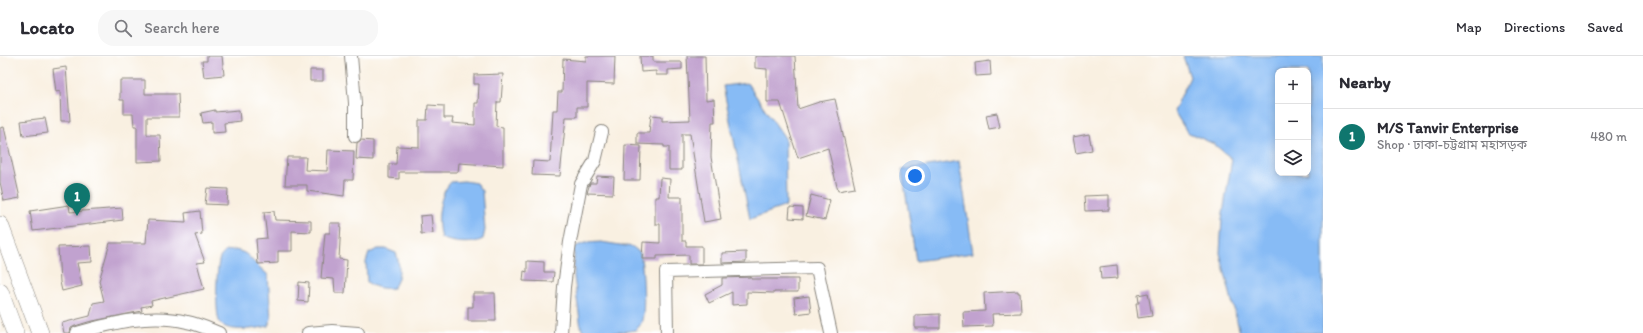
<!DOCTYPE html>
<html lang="en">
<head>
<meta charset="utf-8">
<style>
	body { margin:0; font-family:Itim,"Noto Sans Bengali",sans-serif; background:#f7f7f7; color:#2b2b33 }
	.controls { position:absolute; right:12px; top:12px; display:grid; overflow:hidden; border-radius:8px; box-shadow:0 2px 10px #0003 }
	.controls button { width:36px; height:36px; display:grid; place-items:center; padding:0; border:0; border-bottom:1px solid #e1e1e2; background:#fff; color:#2b2b33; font:20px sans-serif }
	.you { position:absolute; left:915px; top:120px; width:14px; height:14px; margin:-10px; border:3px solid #fff; border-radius:50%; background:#1a73e8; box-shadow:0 0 0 6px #1a73e833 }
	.badge { display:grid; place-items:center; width:26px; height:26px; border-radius:50%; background:#0f766e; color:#fff; font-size:13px; font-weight:700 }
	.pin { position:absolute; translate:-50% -33px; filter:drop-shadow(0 1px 2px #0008) }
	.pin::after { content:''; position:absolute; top:21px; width:14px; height:12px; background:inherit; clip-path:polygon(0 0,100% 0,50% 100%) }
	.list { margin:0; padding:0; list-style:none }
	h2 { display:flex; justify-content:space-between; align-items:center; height:52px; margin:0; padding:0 16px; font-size:17px }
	h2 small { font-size:13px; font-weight:400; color:#7c7c81 }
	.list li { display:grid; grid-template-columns:26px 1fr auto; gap:12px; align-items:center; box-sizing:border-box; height:56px; padding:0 16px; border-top:1px solid #e1e1e2 }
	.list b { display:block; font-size:15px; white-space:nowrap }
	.list p { margin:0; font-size:13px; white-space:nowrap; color:#7c7c81 }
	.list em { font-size:13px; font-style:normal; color:#7c7c81 }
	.icon { flex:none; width:22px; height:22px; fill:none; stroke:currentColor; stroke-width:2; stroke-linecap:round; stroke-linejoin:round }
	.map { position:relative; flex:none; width:1323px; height:277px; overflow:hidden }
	header { display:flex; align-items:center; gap:24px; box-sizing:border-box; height:56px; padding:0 20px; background:#fff; border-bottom:1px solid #e1e1e2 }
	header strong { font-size:19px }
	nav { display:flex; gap:22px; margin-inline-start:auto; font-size:14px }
	.search { width:280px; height:36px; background:#f7f7f7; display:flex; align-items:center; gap:10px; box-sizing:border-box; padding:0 14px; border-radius:16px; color:#7c7c81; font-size:15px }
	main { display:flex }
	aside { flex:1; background:#fff }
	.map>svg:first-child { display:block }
</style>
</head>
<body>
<header>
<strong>Locato</strong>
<div class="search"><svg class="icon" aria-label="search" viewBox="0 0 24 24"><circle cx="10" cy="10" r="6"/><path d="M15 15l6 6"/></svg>Search here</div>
<nav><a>Map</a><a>Directions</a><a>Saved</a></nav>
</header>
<main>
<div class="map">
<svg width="1323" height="277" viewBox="0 0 1323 277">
	<rect width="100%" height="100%" fill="#fff"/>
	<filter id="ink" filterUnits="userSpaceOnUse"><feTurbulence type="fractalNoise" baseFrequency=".025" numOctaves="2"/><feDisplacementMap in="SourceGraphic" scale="8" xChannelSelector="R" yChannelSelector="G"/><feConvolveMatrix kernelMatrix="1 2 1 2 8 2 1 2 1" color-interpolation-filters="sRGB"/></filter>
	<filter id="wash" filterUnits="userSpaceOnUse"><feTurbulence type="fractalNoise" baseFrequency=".012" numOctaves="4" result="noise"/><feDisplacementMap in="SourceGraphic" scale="16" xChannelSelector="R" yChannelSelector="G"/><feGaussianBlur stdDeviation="0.9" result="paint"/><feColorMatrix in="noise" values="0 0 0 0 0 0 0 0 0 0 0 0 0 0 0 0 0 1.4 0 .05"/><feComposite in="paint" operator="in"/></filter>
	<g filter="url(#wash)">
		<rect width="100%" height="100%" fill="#f9f0e1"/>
		<path fill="#87bbf5" stroke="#526c88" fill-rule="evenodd" d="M1183,0H1323V277H1240L1220,197L1222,163L1232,103L1214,88L1187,76L1174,55L1190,21ZM1278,15H1308V117H1278Z
			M747,27L785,82L786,150L750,163L723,30Z
			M959,105L973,197L916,205L902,114Z
			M464,125L476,127L482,135L485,174L483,183C472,189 452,187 441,182C436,165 439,138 451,126Z
			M601,186L633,191L640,197C643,209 646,257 641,267C640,270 637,273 635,274C621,277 601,277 585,277L581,272L574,221V191L585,187Z
			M378,193H386L396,197C400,208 401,222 393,232C383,233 375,232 367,226L366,206L369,197Z
			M235,194C249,197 247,200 256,208C260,212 264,215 268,219L271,263L268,270C257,273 228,277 220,267C215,260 216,210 220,202C221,200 224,197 226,195Z"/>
		<g id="blocks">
			<path fill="#c1a2cf" d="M207,0H222L224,19L204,21L202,5H207Z
				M586,0H615L614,28L587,27V51H577V61H566L560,120L532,119L533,105L550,106L553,54H557L558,36H562L563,3L586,5Z
				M640,0H653V6H682V13L668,14V19H656V15L641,16Z
				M687,0H705L706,44L714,43L715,66H712L711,101L721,163L704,166L690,78H682V114H669V91H664V89L637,88V77H649L651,59L662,60V65L690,64Z
				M755,0H795L798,53L819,46L835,43L855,132L838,135L828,92L798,102L780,46H767V13L755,12Z
				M990,5L991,19L976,20L975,7Z
				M66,11L70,65H61L60,35L56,36L53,13Z
				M310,14H323V25H310Z
				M503,18L501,46H497L496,70L503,71V110L459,107L458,116H399V123L389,122V108H396L397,90L419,91V64H427L428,49L444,50V62H453L452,67L475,69V47H478L479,28H474V19Z
				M120,24H145V38H178L179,61H147V79H160L161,105L137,106V70H134L133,58H124V44H120Z
				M215,54V56L239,54L240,65L224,67L225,76L212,77V66L203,67L201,57Z
				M997,57L1000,71L989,73L986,59Z
				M45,62L48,77L23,80L21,65Z
				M4,71L20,142L4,145L0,126V72Z
				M1089,78L1092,94L1076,97L1073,81Z
				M361,84L373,85V104L356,103L357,87Z
				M625,89L641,90L640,124H624Z
				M328,94L354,95L353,124H345L344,140L307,135V129H285L287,101H306L305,114L327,115Z
				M597,120L614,121L613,138L587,137L590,127H596Z
				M660,122L670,123L669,141H682V185H686V190H702V208H689V199L657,200V203H642L643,186L660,187V168H655V141H659Z
				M207,132L228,133L227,149L205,148Z
				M811,139L830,144L825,164L806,160Z
				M1109,139V154L1085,155L1084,140Z
				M69,149L70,156L122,152L123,164L33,175L30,155Z
				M790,151L803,152V163L789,162Z
				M200,155L202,178L195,179L205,206L197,207L204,233L151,245L152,249L141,251L142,255L88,266L75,270L71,272L70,277H64L62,267L90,260L93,247L104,245L99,225L110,187H146L148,164L186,166L185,157Z
				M274,155L275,164L311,165V176L292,175V195H278V207L258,208L256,183L267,182L264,156Z
				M431,159L433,177L421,178L420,160Z
				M330,167H341L339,203L347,204L345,237H335L334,223L321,222L325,177H330Z
				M91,190L92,206L77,207L82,230L62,235L60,226L58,191Z
				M746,196V206L722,207V197Z
				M527,205L544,206V216H554L553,226L523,225L524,215L527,216Z
				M1117,209L1118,222L1101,223L1100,211Z
				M751,221V223H798V236H774V237L747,236V248L732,249V236L709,247L705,238L722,229V222Z
				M299,226L309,227L308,246L298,245Z
				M1018,235V237H1020L1021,257L992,258L993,270L964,271L963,256L985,255L984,237Z
				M473,237H495L496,265H468V251H473Z
				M1148,237L1152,260L1138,262L1136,247H1139L1138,239Z
				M809,240L811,256L796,258L794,242Z
				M940,258V272H915V259Z"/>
		</g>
	</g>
	<g filter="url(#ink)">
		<use href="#blocks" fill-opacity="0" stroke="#8a867e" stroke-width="1"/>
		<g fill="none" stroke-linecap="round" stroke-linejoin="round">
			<g stroke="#8a867e" stroke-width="14">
				<path id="minor" d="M351,0L355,47V80
					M77,277C112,267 150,257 187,266C198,268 209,273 219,277
					M308,277L332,275L358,277
					M561,277L564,231L570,186L581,128L595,105L602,76
					M667,277L666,216L817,212L831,277"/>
			</g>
			<g stroke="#8a867e" stroke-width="18">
				<path id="highway" d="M0,169L40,277
					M0,236L15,277"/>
			</g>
			<use href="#minor" stroke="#fff" stroke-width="12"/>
			<use href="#highway" stroke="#fff" stroke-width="17"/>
		</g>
	</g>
</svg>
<div class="controls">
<button>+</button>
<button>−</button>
<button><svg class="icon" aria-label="layers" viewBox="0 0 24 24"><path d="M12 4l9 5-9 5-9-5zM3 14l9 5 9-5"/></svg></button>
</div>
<div class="you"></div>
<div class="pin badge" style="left:77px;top:160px">1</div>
</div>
<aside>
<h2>Nearby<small></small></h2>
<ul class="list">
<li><span class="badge">1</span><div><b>M/S Tanvir Enterprise</b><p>Shop · ঢাকা-চট্টগ্রাম মহাসড়ক</p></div><em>480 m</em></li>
</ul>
</aside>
</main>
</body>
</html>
